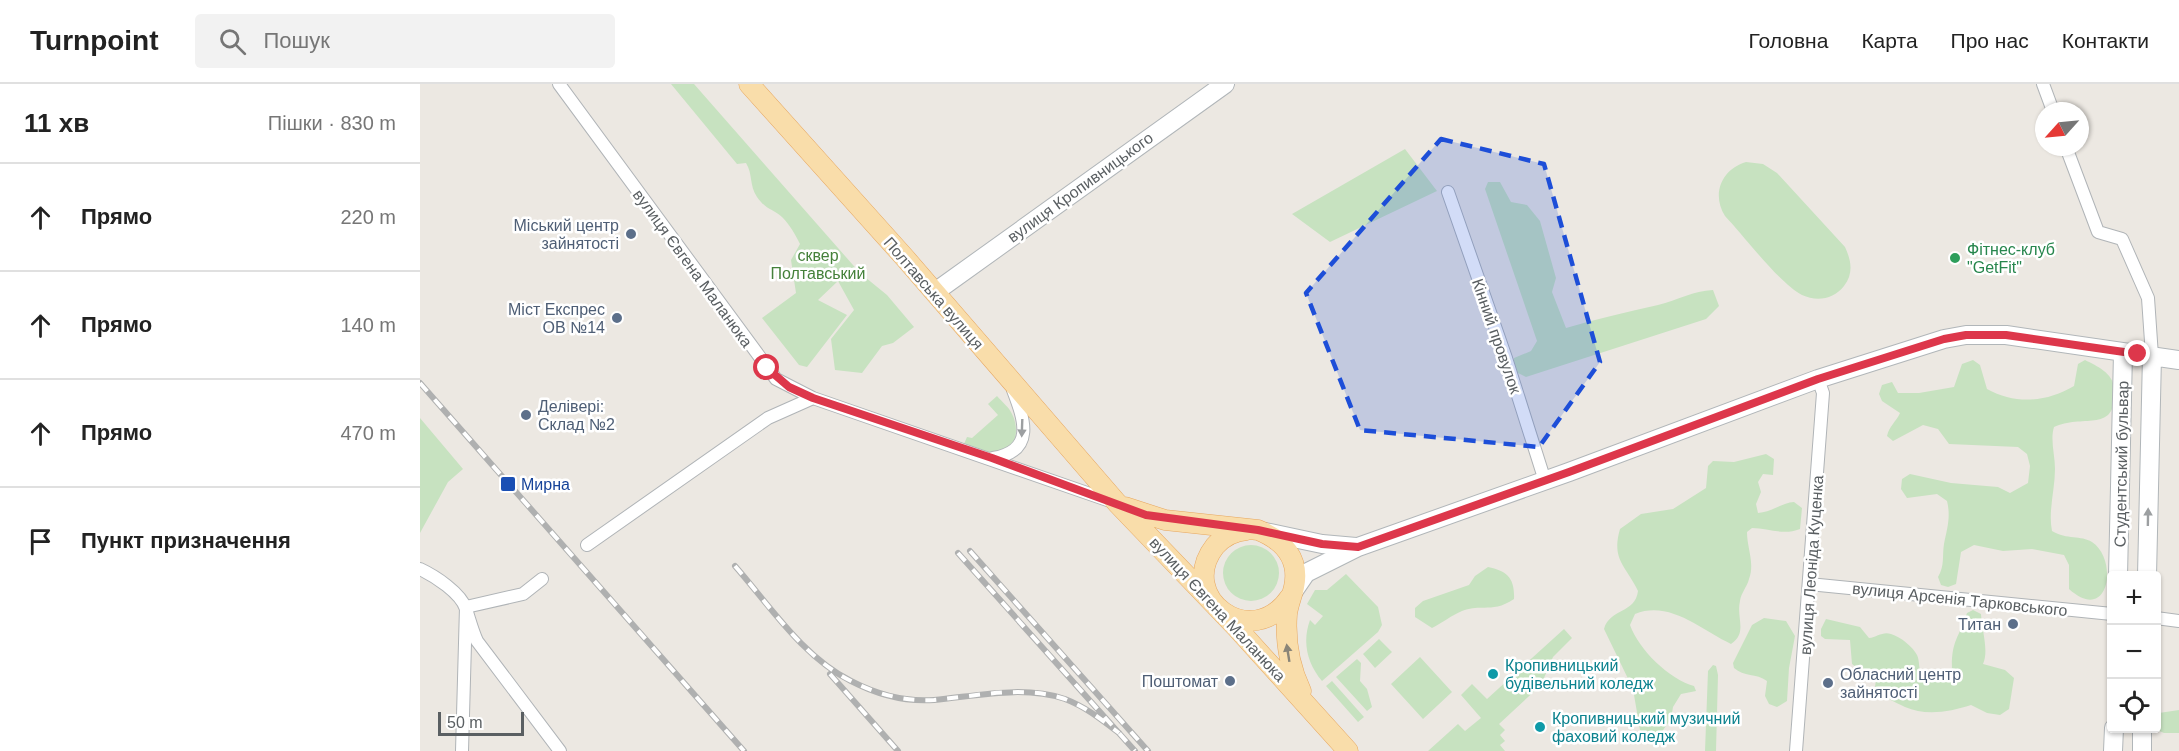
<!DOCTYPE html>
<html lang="uk">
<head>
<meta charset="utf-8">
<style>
	body { margin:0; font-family:Arial,sans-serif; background:#f2f2f2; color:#222 }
	.controls { position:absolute; right:18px; bottom:18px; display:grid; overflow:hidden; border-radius:6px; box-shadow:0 2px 4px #0004 }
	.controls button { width:54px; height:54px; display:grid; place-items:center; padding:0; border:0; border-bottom:2px solid #e0e0e0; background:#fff; color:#222; font:30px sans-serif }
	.compass { position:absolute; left:1615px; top:18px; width:54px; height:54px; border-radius:50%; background:#fff; box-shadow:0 2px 4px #0004; rotate:243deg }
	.scale { position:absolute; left:18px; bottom:15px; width:86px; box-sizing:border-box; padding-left:6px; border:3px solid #5a5f62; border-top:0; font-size:16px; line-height:21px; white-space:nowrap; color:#5a5f62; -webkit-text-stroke:4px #fff; paint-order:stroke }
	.stop { position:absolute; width:18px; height:18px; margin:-14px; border:4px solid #dd374b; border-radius:50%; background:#fff }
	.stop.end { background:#dd374b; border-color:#fff; box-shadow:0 2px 6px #0008 }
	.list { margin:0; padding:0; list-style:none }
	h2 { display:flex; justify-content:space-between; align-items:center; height:78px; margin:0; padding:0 24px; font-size:26px }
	h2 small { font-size:20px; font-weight:400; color:#767676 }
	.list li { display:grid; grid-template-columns:39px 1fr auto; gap:18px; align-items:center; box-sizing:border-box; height:108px; padding:0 24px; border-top:2px solid #e0e0e0 }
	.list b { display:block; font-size:22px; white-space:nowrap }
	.list em { font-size:20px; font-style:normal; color:#767676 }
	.icon { flex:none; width:33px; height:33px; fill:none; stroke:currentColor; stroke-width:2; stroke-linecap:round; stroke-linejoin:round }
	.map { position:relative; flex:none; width:1759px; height:667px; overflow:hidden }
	header { display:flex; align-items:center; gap:36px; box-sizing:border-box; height:84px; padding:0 30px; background:#fff; border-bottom:2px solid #e0e0e0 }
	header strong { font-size:28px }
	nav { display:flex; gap:33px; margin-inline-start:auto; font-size:21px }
	.search { width:420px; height:54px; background:#f2f2f2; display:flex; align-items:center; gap:15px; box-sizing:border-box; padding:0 21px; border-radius:6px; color:#767676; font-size:22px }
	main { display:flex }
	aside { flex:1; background:#fff }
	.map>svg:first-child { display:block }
</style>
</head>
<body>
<header>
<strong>Turnpoint</strong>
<div class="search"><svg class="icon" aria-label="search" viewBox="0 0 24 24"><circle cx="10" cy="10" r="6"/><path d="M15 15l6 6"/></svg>Пошук</div>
<nav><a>Головна</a><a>Карта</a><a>Про нас</a><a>Контакти</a></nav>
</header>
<main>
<aside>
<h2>11 хв<small>Пішки · 830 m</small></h2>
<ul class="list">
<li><svg class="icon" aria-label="ahead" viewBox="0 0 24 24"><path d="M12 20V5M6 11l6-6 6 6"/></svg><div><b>Прямо</b></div><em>220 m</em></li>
<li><svg class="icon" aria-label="ahead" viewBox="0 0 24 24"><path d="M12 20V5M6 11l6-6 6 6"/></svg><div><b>Прямо</b></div><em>140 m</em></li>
<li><svg class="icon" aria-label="ahead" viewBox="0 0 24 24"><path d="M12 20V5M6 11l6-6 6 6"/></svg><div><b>Прямо</b></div><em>470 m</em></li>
<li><svg class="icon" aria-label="arrive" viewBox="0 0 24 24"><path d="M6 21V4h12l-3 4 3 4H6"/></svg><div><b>Пункт призначення</b></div></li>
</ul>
</aside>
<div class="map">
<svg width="1759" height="667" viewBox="0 0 1759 667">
	<rect width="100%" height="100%" fill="#ece8e2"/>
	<path fill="#c7e2c0" d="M251,0H274L440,189L467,211L494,243L473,259L462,262L442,289L415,286L411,255L434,226L418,197L398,216L427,231L387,283L379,281L342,234L376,209L371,176L380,160C375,150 370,141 362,133C353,125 346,126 337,113C329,101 333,90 326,79L317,80Z
		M985,65L1017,107L910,158L872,130Z
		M1326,78L1343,80L1357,89L1425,163C1431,176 1434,189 1424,202C1414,215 1397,218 1382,211C1361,201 1323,151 1305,132C1291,110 1302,85 1326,78Z
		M1068,98H1080L1091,118L1107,121L1120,137L1136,194L1132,208L1146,244C1177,235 1207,228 1238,221C1258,216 1273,207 1293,206L1299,222L1286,235L1106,293L1094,287V274L1111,267L1117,257L1065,105Z
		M1553,276L1560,281L1567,305C1596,321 1627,318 1654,302L1658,280L1665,276C1677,282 1693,289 1694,304C1698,351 1663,329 1634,343C1630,356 1635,371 1635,385C1635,406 1628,427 1632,447C1647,456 1661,451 1672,458C1699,476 1689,541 1649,505V481L1644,471L1612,465L1583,467L1554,461L1541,468L1536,500L1528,503L1521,501L1518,493C1525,481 1522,472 1524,460C1527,445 1531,433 1527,417L1517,410L1487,414L1481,405L1482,395L1490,390L1531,399L1578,403L1590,409L1608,399L1610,382L1607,370L1598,363L1529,360L1518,345L1503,341L1473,357L1467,352C1469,342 1476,338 1480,329L1462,317L1459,310L1462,301L1472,298L1478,309H1499L1534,303L1542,280Z
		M577,312C582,318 589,323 592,330C601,347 595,372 572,369C563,368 553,363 544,360L547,353L552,354L578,331L568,320Z
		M0,334L43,385L28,398L0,449Z
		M1346,370L1354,375L1353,391L1343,390L1338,398L1341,408L1336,420L1338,429C1352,428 1361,419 1374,418L1382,424L1380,445C1363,452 1349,444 1332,444L1327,448C1327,464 1335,479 1329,495C1327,503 1321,509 1320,517C1316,534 1328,549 1311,560C1281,546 1250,516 1215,530L1210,541C1219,566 1249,595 1274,602L1276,607L1261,610L1253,623L1251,635L1236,656L1226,657L1220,646L1213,605L1184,545C1190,524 1215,530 1218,507C1206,482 1191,476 1200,445L1221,430L1253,425L1286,404L1288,382L1293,377L1314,378Z
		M803 489a28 28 0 1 1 56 0a28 28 0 1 1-56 0Z
		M1068,483C1087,487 1095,494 1094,515C1072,530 1061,519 1042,527C1032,531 1022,539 1012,544L995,533V524L1003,517L1049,501L1055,492Z
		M926,490L958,523L962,541L958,548L902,597C887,579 882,558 890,536L895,541L903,532L887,520L895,506H907Z
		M1553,526L1561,530C1562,547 1569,567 1563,580L1585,586L1594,594L1589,625L1580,631L1567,629L1551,621C1530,628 1505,632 1485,623C1474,618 1465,612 1454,609L1457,590H1445L1432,580L1430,556L1405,555L1401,552V545L1406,535L1440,543L1449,554C1457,553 1463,547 1471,550C1481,553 1493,563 1497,571C1500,577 1498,585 1502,590C1507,599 1527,593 1532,587C1531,557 1538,556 1547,529Z
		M1344,534L1366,537L1375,552L1369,584L1367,617L1357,623L1349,620L1345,612L1347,597C1336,589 1324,593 1314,584L1313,579L1332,541Z
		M1144,545L1152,554L1133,573L1121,601L1079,640L1085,646L1080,651L1085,657L1080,661L1085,667H1008L1038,640L1045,647L1061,634L1041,611L1052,600L1067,615Z
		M959,555L972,568L955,584L943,570Z
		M1000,573L1032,608L1003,635L971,600Z
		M937,575L941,579L940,597L947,605L952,623L947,627L916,593Z
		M1293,581L1296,582L1298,591L1296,667H1285L1288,587Z
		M912,597L944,633L938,638L906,602Z
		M1759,626V649H1744L1737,646V633L1739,629Z"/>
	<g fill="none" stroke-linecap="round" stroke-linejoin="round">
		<g stroke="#b0b4b7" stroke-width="14">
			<path id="street" d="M139,0L356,295L393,314L693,418
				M1623,0L1633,27
				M1646,63L1678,148L1702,155L1728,214L1732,272
				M1028,108L1086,274L1125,397
				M573,374C616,367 604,335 593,306
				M167,461L348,334L393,314
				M0,485C15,492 41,509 46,525C50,537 52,546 57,557L140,667
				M1389,500L1692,530
				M1736,534L1759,537
				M42,667L46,523L103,510L122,495
				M1376,667L1403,309L1398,295"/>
		</g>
		<g stroke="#b1b6b9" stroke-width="20">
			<path id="secondary" d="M515,208L805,0
				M845,448L902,460L936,463
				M1698,492L1703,269
				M1727,492L1732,272
				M873,508L886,489L938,463L1149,388L1398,295L1524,255L1546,251H1586L1759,276
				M1693,667L1694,644
				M1722,667V644"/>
		</g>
		<g stroke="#e7a760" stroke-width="21">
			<path id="primary" d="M329,0L485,174L697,419L816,543L928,667
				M705,423L745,436L838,446C863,456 880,475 874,503C872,512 868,521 867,530C865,558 869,582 881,607
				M827,446C814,447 803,453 795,462C755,513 832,570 870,513"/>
		</g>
		<use href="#street" stroke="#fff" stroke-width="12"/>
		<use href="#secondary" stroke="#fff" stroke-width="18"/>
		<use href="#primary" stroke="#f9ddaa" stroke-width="20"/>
		<g stroke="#afb0b0" stroke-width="6">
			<path id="rail" d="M0,299L324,667
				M550,467L728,667
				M538,469L715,667
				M315,482C350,522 383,573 431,597C456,610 486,618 514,616C557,612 603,601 645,615C666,623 682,636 699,649
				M410,590L478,667"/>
		</g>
		<use href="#rail" stroke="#fff" stroke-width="4" stroke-dasharray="11" stroke-linecap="butt"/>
	</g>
	<defs><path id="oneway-solid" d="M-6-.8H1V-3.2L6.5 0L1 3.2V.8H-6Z" transform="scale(1.5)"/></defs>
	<g fill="#9c9fa1">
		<use href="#oneway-solid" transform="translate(602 344) rotate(92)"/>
		<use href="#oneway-solid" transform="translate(1728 433) rotate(-89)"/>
	</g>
	<use fill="#8a8578" href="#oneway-solid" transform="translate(868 569) rotate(-99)"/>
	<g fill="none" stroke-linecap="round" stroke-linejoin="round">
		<path stroke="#dd374b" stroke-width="8" d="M347,284L369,303L393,314L572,374L726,431L838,446L902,460L938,463L1149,388L1398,295L1524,255L1546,251H1586L1718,270"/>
	</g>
	<path fill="#1d4ed8" fill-opacity="0.2" stroke="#1d4ed8" stroke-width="4.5" stroke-dasharray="12 8" stroke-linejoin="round" d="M1021,55L1124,80L1180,278L1119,363L940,346L886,209Z"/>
	<g fill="#5c6f8a" stroke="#fff" stroke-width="2">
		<circle cx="211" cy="150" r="6"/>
		<circle cx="197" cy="234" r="6"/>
		<circle cx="106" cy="331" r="6"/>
		<circle cx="1593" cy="540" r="6"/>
		<circle cx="810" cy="597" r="6"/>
		<circle cx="1408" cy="599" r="6"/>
	</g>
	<circle fill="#2e9e5b" stroke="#fff" stroke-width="2" cx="1535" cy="174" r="6"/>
	<rect fill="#1a4fb4" stroke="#fff" stroke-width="2" x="80" y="392" width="16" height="16" rx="3"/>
	<g fill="#0f9aa8" stroke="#fff" stroke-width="2">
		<circle cx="1073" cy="590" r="6"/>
		<circle cx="1120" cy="643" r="6"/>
	</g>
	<g text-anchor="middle" stroke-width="5" stroke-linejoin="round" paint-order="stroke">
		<g font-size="16" fill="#5a5f62" stroke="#fff">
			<text transform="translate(660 103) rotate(-36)" y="6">вулиця Кропивницького</text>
			<text transform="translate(273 184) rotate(54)" y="6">вулиця Євгена Маланюка</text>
			<text transform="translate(514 209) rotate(49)" y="6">Полтавська вулиця</text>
			<text transform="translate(1077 252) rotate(71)" y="6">Кінний провулок</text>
			<text transform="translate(1701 380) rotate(-89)" y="6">Студентський бульвар</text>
			<text transform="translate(1391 481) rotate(-86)" y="6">вулиця Леоніда Куценка</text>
			<text transform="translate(1540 515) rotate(6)" y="6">вулиця Арсенія Тарковського</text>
			<text transform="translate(798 525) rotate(47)" y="6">вулиця Євгена Маланюка</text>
		</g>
		<g font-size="16" fill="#4e5e75" stroke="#fff" text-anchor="end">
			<text x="199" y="147">Міський центр<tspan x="199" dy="18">зайнятості</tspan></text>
			<text x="185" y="231">Міст Експрес<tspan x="185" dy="18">ОВ №14</tspan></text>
			<text x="118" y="328" text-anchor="start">Делівері:<tspan x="118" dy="18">Склад №2</tspan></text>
			<text x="1581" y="546">Титан</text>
			<text x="1420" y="596" text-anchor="start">Обласний центр<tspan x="1420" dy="18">зайнятості</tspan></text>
			<text x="798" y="603">Поштомат</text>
		</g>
		<g font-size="16" fill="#27864d" stroke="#fff" text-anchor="start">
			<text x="1547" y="171">Фітнес-клуб<tspan x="1547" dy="18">"GetFit"</tspan></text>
		</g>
		<g font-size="16" fill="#45813a" stroke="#fff">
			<text x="398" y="177">сквер<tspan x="398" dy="18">Полтавський</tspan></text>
		</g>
		<g font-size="16" fill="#164399" stroke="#fff" text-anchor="start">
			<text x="101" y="406">Мирна</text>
		</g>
		<g font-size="16" fill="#0d838f" stroke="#fff" text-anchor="start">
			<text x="1085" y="587">Кропивницький<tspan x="1085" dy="18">будівельний коледж</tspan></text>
			<text x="1132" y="640">Кропивницький музичний<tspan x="1132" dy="18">фаховий коледж</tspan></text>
		</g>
	</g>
</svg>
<div class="controls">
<button>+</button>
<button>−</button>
<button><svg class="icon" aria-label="locate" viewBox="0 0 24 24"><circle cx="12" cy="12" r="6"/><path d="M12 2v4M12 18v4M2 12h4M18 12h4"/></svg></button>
</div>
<svg class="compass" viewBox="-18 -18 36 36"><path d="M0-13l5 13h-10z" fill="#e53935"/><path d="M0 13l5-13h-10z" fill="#767676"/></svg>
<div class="scale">50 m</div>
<div class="stop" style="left:347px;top:284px"></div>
<div class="stop end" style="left:1718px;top:270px"></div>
</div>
</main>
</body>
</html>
